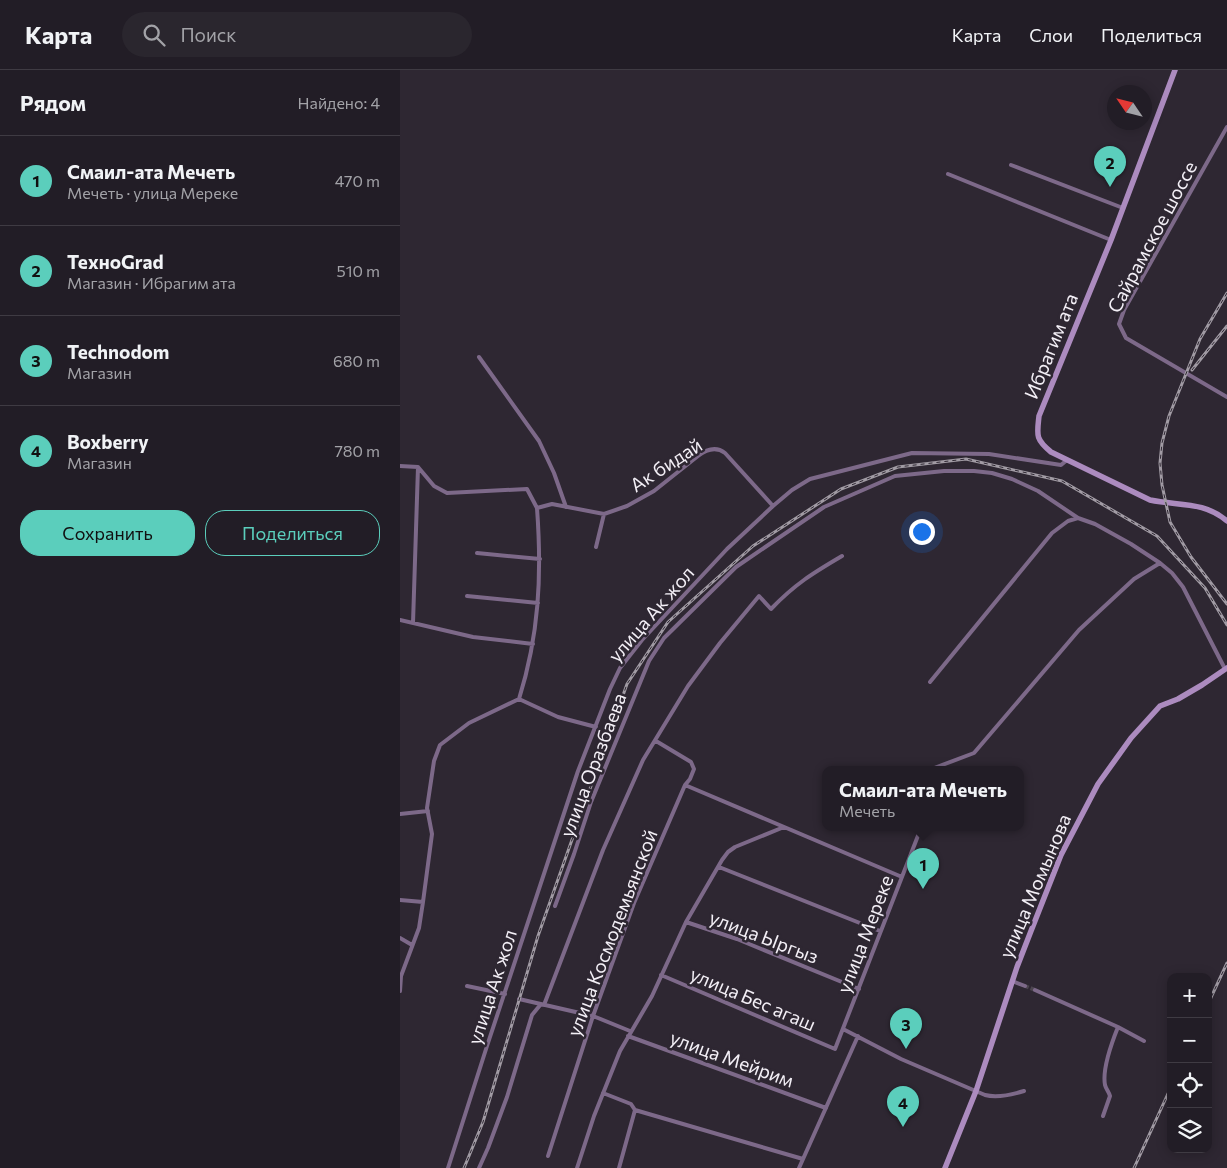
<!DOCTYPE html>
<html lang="ru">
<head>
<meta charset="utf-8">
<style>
	body { margin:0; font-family:Commissioner,sans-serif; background:#2a262e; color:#f1f3f6 }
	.controls { position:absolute; right:15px; bottom:15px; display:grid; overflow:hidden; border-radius:10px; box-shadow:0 2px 12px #0003 }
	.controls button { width:45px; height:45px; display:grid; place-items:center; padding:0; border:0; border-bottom:1px solid #3f3b43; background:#221d26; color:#f1f3f6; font:25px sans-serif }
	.compass { position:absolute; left:707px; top:15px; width:45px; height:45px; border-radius:50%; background:#221d26; box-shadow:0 2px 12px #0003; rotate:305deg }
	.you { position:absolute; left:521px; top:461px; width:18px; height:18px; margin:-12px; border:4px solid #fff; border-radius:50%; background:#1a73e8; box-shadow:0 0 0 8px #1a73e833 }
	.badge { display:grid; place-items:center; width:32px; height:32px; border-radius:50%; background:#5bcebc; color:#111; font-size:16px; font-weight:700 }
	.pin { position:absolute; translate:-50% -41px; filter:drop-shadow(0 1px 2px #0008) }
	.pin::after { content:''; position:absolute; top:26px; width:18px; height:15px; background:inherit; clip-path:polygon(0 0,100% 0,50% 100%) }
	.popup { position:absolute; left:422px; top:696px; width:202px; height:65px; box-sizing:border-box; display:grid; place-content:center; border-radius:10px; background:#221d26; filter:drop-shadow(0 1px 4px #0005); font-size:16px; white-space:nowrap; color:#a2a2a7 }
	.popup b { font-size:19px; color:#f1f3f6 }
	.popup::after { content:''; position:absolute; left:50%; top:100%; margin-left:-10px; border:10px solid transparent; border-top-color:#221d26 }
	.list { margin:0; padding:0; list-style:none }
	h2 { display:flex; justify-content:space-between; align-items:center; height:65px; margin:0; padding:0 20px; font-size:21px }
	h2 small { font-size:16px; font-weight:400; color:#a2a2a7 }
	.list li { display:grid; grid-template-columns:32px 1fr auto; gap:15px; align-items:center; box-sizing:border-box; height:90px; padding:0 20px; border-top:1px solid #3f3b43 }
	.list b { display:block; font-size:19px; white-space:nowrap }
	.list p { margin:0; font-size:16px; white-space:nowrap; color:#a2a2a7 }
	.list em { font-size:16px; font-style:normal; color:#a2a2a7 }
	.actions { display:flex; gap:10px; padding:15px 20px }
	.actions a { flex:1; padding:11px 0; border:1px solid #5bcebc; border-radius:20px; text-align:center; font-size:18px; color:#5bcebc }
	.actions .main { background:#5bcebc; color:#111 }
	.icon { flex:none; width:28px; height:28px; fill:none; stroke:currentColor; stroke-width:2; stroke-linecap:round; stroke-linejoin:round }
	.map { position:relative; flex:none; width:827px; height:1098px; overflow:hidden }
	header { display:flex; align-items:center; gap:30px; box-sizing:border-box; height:70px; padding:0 25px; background:#221d26; border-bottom:1px solid #3f3b43 }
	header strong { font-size:24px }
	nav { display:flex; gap:28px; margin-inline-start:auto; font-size:18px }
	.search { width:350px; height:45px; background:#2a262e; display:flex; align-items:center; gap:12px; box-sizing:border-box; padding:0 18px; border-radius:28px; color:#a2a2a7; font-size:19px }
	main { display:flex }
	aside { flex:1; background:#221d26 }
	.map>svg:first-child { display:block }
</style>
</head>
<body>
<header>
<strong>Карта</strong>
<div class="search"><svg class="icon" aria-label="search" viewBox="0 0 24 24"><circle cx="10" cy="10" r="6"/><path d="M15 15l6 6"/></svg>Поиск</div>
<nav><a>Карта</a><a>Слои</a><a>Поделиться</a></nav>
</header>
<main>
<aside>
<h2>Рядом<small>Найдено: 4</small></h2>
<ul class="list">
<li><span class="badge">1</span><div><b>Смаил-ата Мечеть</b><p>Мечеть · улица Мереке</p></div><em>470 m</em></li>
<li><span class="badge">2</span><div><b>ТехноGrad</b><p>Магазин · Ибрагим ата</p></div><em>510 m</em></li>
<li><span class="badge">3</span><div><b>Technodom</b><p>Магазин</p></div><em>680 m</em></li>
<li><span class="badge">4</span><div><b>Boxberry</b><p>Магазин</p></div><em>780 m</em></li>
</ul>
<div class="actions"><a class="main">Сохранить</a><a>Поделиться</a></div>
</aside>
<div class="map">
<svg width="827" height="1098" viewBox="0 0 827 1098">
	<rect width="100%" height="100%" fill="#2e2732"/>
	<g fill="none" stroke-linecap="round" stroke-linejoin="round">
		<path stroke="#4c454f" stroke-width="4" stroke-dasharray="4 2" stroke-linecap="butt" d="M625,916L635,920"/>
		<path stroke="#7d6989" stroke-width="4" d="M827,57L724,240L719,254L726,268L827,327
			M611,95L723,138
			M548,104L711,170
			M79,287L139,371L154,403L166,437
			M0,396L18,397L34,416L47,423L127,419L137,438
			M196,477L204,444
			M77,483L140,489
			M67,526L138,533
			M0,550L73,567L133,574
			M13,553L18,397
			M530,612L652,463L668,451L678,448L695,454L731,474L760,493L772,503L783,517L825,599
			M119,629L158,647L196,657
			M529,700L574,683L679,560L734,509L760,493
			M285,715L502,807
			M0,744L28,741
			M319,797L480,861
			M0,830L23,832
			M155,836L174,784L191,732L249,591L264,568L336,497L424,437L495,406L544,401H574L592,403L612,409L638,421L678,448
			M286,852L337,869L459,919
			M0,868L12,875
			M261,905L435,979L521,758
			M612,911L625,916
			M67,916L105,924
			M635,920L718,957L744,971
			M0,921L1,906L19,858L23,832L32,764L27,738L34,691L40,675L69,653L119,629C139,565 142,506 137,438L152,434L204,444L227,436L254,421L298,386C307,379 316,376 325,383L373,436
			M119,929L193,946L230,961
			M144,935L203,780L243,690L288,616L320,573L359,526L371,539C395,514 413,503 442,486
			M443,959L501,989L585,1025C597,1028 611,1025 624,1021
			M228,966L426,1038
			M203,1023L231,1034L235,1040L219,1098
			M235,1040L403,1089
			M703,1046L710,1026C709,1022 706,1019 705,1015C702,999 712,972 718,957
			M148,1086L193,946L234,833L285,715L290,709L294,699L291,692L256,671
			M48,1098L87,976L178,701L210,619L220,598L242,570L327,479L373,436L392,420L410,409L512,383L589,384L661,395L667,390
			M79,1098L88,1078L107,1027L132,945L141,934
			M177,1098L194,1046L220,981L252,926L286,852L322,790L328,782L335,777L384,757
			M399,1098L458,966"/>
		<path stroke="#ac8bbf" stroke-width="5.5" d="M775,0L711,170L639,346C637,365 635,369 651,382L750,430C778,436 804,431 827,451
			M545,1098L576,1021L617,897L631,861L661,785L698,714L731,668L760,636L778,629L802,615L827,598"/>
		<g stroke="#a19ba4" stroke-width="3">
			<path id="rail" d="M827,223L800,269L769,346L762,373L760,393L762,415L770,452L791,487L827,534
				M792,300L827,256
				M808,934L827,893
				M64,1098L83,1052L138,866L227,614L268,552L353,476L441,419L498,397L566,389L662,411L757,466L805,518L827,555
				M734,1098L771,1017"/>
		</g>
		<use href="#rail" stroke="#2e2732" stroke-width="1" stroke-dasharray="4" stroke-linecap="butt"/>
	</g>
	<g text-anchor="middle" stroke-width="5" stroke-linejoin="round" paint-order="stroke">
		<g font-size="19" fill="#f3eff6" stroke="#2e2732">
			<text transform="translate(752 167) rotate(-62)" y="7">Сайрамское шоссе</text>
			<text transform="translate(651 276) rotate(-68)" y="7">Ибрагим ата</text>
			<text transform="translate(266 395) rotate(-33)" y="7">Ак бидай</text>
			<text transform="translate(251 544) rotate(-49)" y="7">улица Ак жол</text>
			<text transform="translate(193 695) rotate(-69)" y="7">улица Оразбаева</text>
			<text transform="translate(635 816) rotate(-67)" y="7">улица Момынова</text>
			<text transform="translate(212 863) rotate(-69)" y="7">улица Космодемьянской</text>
			<text transform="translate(465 864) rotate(-69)" y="7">улица Мереке</text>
			<text transform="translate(364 867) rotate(21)" y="7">улица Ыргыз</text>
			<text transform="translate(92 917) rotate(-72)" y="7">улица Ак жол</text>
			<text transform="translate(353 929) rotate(23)" y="7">улица Бес агаш</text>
			<text transform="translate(332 989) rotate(20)" y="7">улица Мейрим</text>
		</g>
	</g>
</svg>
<div class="controls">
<button>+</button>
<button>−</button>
<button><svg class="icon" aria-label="locate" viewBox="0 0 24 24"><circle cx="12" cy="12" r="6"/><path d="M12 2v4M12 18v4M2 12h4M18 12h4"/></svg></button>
<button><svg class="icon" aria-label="layers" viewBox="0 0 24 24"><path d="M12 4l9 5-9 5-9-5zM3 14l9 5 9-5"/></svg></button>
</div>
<svg class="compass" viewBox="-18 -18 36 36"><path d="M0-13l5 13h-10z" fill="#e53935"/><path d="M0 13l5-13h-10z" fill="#a2a2a7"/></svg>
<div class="you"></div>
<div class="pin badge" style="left:523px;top:819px">1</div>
<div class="popup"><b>Смаил-ата Мечеть</b>Мечеть</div>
<div class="pin badge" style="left:710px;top:117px">2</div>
<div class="pin badge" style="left:506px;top:979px">3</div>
<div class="pin badge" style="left:503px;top:1057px">4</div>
</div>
</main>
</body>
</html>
